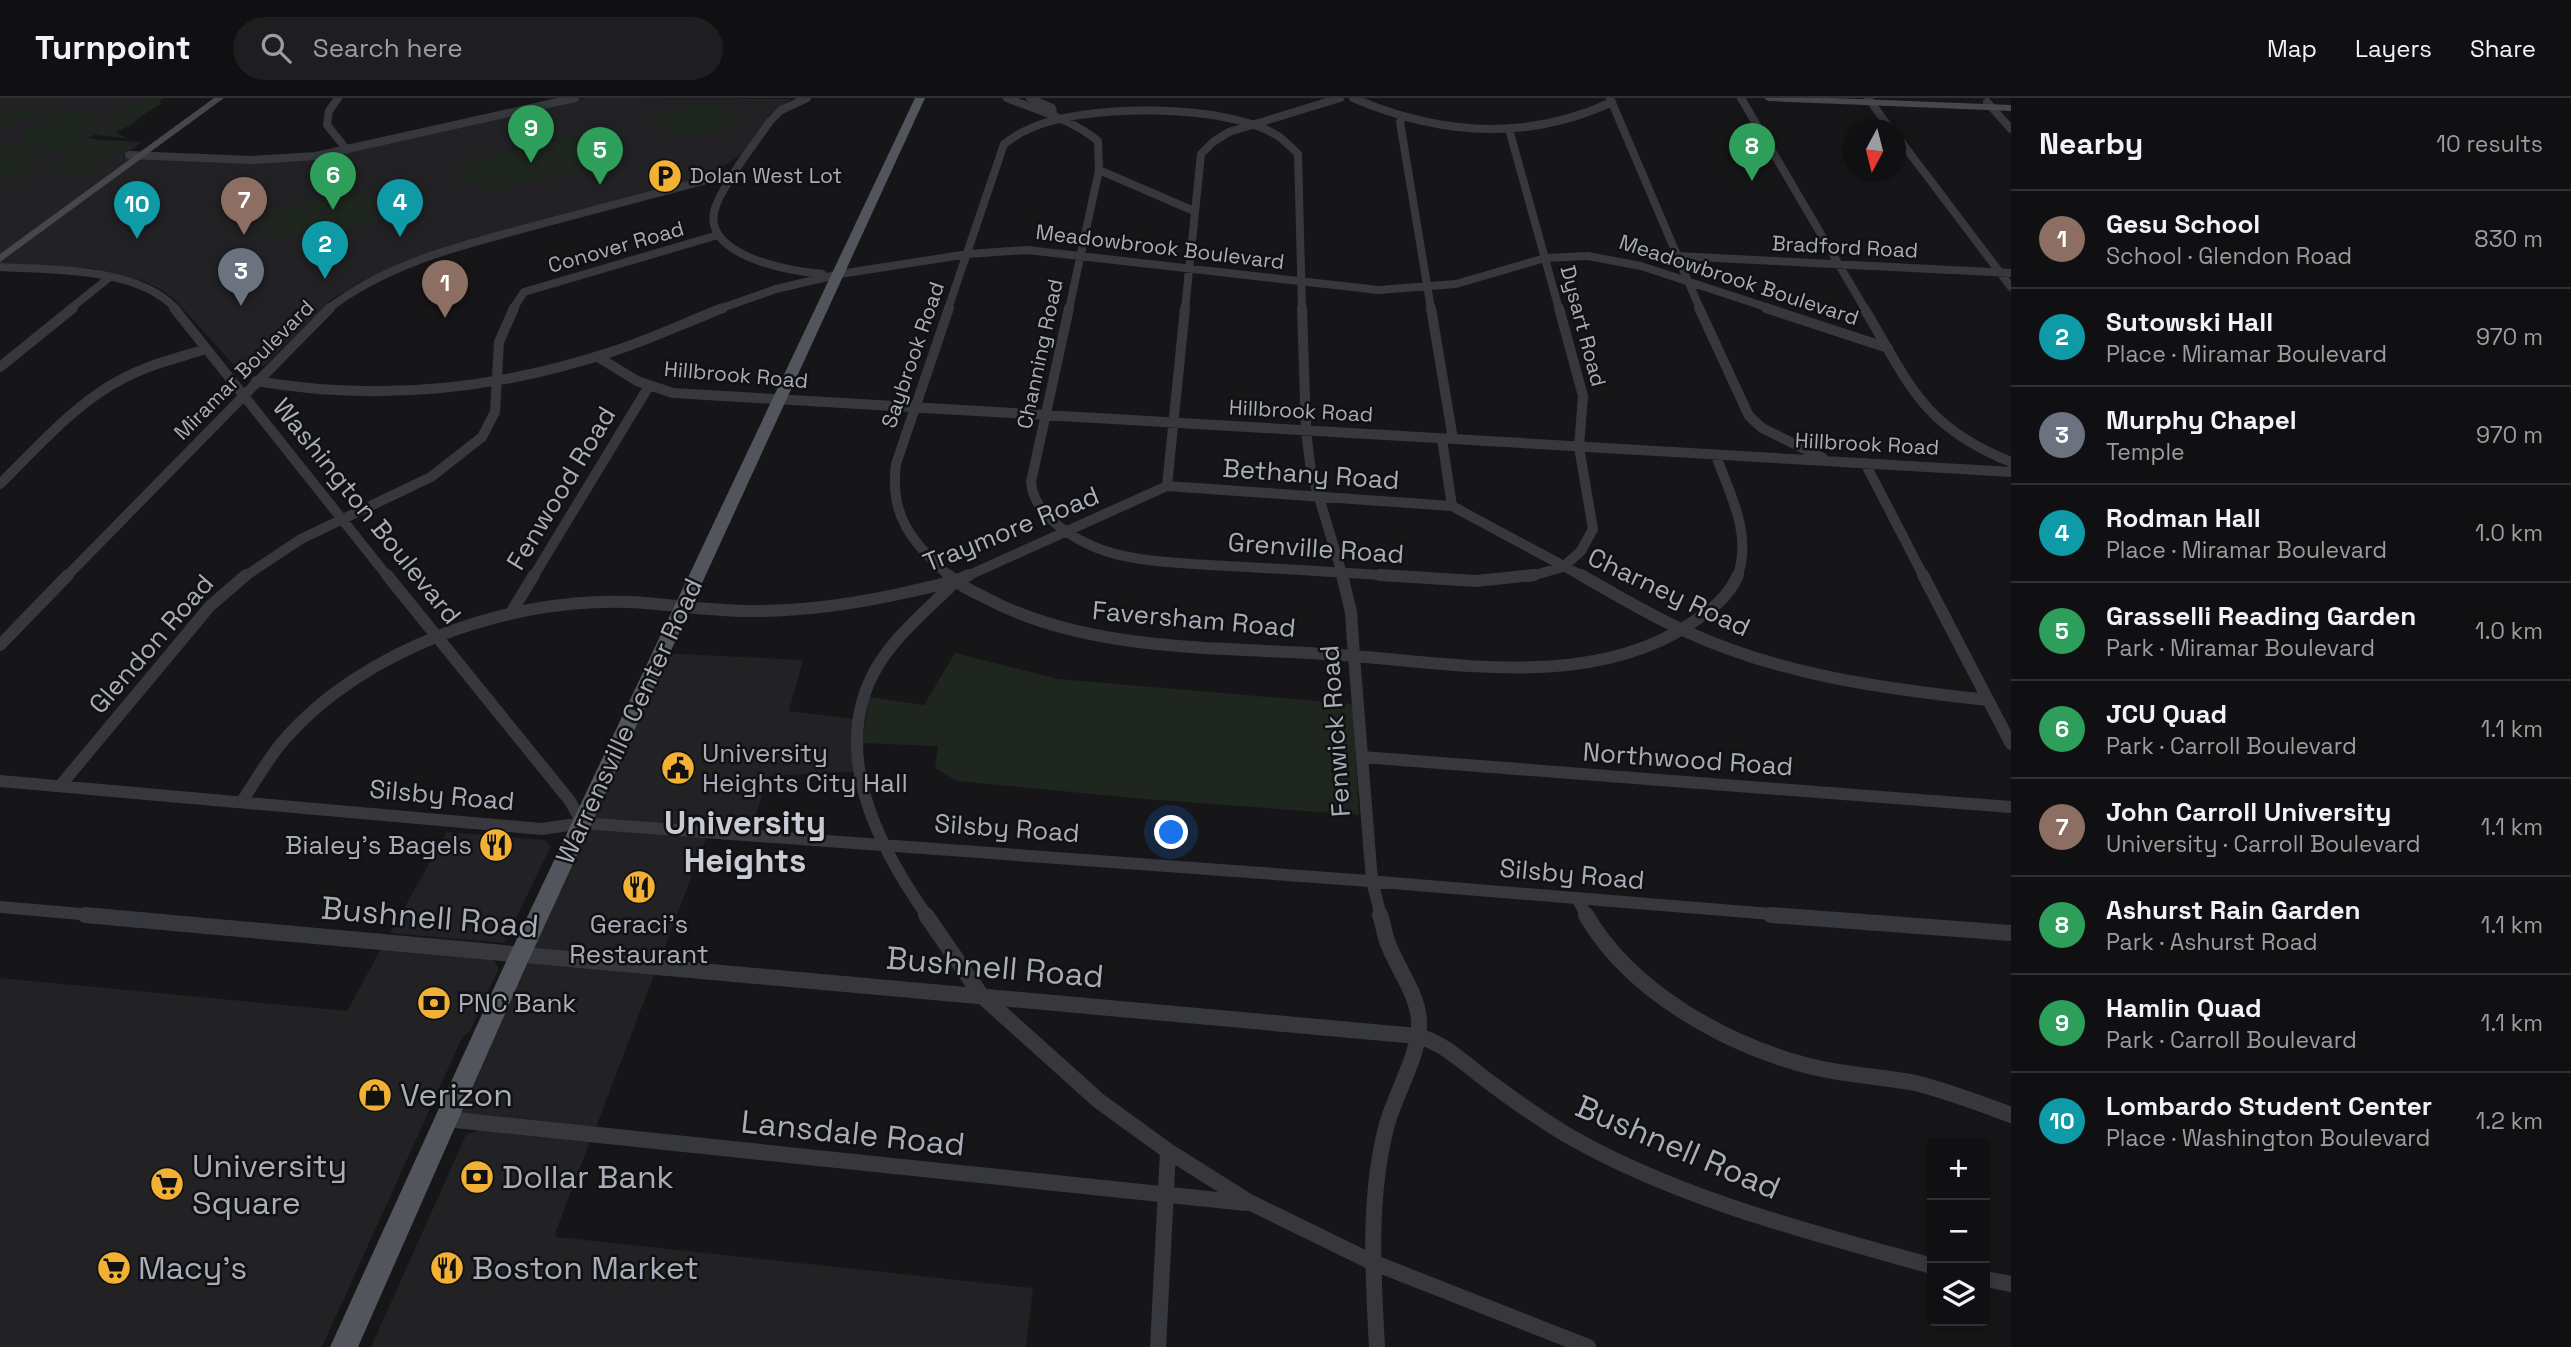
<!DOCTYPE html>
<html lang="en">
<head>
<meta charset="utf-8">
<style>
	body { margin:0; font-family:"Space Grotesk",sans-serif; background:#1e1e20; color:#f1f3f6 }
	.controls { position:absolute; right:21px; bottom:21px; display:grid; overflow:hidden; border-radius:7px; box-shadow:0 4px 10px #0003 }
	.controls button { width:63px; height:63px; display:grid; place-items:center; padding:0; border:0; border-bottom:2px solid #303032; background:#101012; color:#f1f3f6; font:35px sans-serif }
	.compass { position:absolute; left:1843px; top:21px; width:63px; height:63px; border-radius:50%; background:#101012; box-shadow:0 4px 10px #0003; rotate:187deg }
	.you { position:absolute; left:1172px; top:735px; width:24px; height:24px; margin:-18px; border:5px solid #fff; border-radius:50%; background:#1a73e8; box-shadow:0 0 0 10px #1a73e833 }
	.badge { display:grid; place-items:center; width:46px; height:46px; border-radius:50%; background:#7c3aed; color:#fff; font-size:23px; font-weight:700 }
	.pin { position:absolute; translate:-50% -58px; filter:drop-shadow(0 2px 4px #0008) }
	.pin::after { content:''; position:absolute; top:37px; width:24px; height:21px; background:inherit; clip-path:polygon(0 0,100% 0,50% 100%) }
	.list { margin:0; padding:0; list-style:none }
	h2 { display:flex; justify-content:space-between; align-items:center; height:91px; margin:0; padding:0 28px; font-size:30px }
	h2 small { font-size:23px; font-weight:400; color:#9c9d9f }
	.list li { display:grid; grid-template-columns:46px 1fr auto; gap:21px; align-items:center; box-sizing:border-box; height:98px; padding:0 28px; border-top:2px solid #303032 }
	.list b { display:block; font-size:26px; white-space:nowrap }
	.list p { margin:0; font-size:23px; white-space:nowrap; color:#9c9d9f }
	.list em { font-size:23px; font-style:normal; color:#9c9d9f }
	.icon { flex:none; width:38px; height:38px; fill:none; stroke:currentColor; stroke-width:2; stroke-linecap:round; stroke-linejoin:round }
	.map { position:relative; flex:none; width:2011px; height:1249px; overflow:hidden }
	header { display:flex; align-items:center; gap:42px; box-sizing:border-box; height:98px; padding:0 35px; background:#101012; border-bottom:2px solid #303032 }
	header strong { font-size:33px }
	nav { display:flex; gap:38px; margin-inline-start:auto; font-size:24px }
	.search { width:490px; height:63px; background:#1e1e20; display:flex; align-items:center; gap:18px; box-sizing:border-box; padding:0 24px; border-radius:38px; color:#9c9d9f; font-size:26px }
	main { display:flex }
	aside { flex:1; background:#101012 }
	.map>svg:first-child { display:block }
</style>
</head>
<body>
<header>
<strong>Turnpoint</strong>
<div class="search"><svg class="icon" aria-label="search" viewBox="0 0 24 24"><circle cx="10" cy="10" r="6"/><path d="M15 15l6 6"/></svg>Search here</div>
<nav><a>Map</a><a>Layers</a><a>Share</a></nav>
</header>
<main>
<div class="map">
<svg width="2011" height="1249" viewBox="0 0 2011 1249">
	<rect width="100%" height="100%" fill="#161618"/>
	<path fill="#222225" d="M0,0H148L88,41L142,44L122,59L275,63L587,0L791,1L770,16L743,55L717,73L697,81L408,163L358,185L332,201L264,268L245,270L233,266L175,202L162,192L141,182L95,171L0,165Z
		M660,555L803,562L789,613L864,622L862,645L864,673L769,678L752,727L712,725L593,1037L446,1021Z
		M447,734L544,742L551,748L504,845L390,835Z
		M381,851L483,860L493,862L499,870L470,933L462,940L322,1249H0V880L347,913Z
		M480,1031L590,1043L555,1136L557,1139L1033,1190L1026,1249H371L466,1037Z"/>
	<path fill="#1e261f" d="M143,0H164L160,2L161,6C144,13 134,29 115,34L127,40L94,37L119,14Z
		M704,5L734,17L745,26L687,41L648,20Z
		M0,9L53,12L28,22L0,28Z
		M62,13H84L101,16L102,19L83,35V39L131,48L108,60L67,58L69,53L42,52L36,56L40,63L38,68L26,76L0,84V49L13,50L23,41L25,33Z
		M574,38L586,40L589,47L614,58L613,62L493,94C480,86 472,86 460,77L462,73L454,66Z
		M62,61L106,63V64L85,77L42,74Z
		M352,92H358L389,117L385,121L326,136L263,138L254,129L292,106Z
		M955,555L1058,581L1353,606L1359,717L1144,701L957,683L935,670L938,648L862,645L869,599L924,607Z"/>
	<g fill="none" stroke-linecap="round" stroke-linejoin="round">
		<path stroke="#37383d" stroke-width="8" d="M338,0L329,13L327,27L347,52
			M807,0L781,12L770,23C753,48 729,78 717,105C694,157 789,173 822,176
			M1007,0C1039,13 1071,21 1098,43L1099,72L1194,113
			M1030,0L1052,10L1053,15
			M1353,0C1439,37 1526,44 1612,4
			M1610,0L1700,211
			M1741,0L1865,211
			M1868,0L1891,32
			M1987,4L2011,31
			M1402,20L1400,24L1431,211
			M1509,31L1559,211
			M1896,37L2011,189
			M129,57L252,62L316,58L575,0
			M1677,158L2011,175
			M0,169C52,172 138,169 176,211
			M70,211L110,179
			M328,211C389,163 471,145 545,125C609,108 673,91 737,74
			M513,211L524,194L718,137
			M719,211L776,191L840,176L968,156L1027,152L1378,192L1456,186L1545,160L1588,158L1641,168L1772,211
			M948,211L1004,46C1011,41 1019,35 1027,32C1080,5 1228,5 1278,38C1285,43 1292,50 1298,56L1302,211
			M1069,211L1099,72
			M1185,211L1201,56L1213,44L1229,34L1340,0"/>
		<path stroke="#37383d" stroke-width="10" d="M174,210L388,479
			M949,210L896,366C889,420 913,444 950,479
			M1069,210L1031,384C1033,413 1064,435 1090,447C1128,465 1185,465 1227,468C1288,471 1348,475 1409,479
			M1302,210L1306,333L1311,373L1343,479
			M1431,210L1453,341
			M1699,210L1749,318L1762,330L1823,360
			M1766,210L1888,250
			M1864,210C1910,287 1922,328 2011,364
			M598,259L637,283L673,295L2011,374
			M0,269L73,210
			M256,283C378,304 497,292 614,253C651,241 687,224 723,210
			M1442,341L1452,408
			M1716,358C1730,396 1753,438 1737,479
			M1865,365L1924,479
			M0,386C38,349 76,304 124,280C150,266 178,260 206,251
			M1167,388L1452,408L1584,479
			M66,479L330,210
			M244,479L301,441L431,379L482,339L495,314L499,244L514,210
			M533,479L649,288
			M965,479L1167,388L1185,210
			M1528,479L1563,469L1581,453L1593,431L1579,349L1583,298L1559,210"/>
		<path stroke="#37383d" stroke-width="12" d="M387,477L570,703L582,725
			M948,477C959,487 971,493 984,499C1092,558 1235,548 1354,558
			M1342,477L1351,514L1354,558
			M1380,477L1476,483L1534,477
			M1581,477C1615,496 1649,517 1685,533C1780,577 1885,591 1988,602
			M1923,477L2011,646
			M511,515L534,477
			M0,547L68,477
			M1354,558C1463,567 1594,590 1690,526C1710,513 1728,500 1738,477
			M1354,558L1372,783L1381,818
			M1362,659L2011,709
			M0,683L542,731L582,725L1356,782L1794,818
			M60,688L210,508L246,477
			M242,703C256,683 268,660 284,642C363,551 509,499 629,504C667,506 706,512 745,513C799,514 855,506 908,494C929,489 950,486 969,477
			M1578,802L1587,818
			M0,809L104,818
			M927,818C878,748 828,653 877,569C896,537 927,512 953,486"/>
		<path stroke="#37383d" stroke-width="16" d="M85,817L1417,938C1446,945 1468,969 1492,986C1516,1004 1542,1022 1567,1037C1678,1101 1810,1134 1932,1168
			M926,817L981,897L1099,1003L1168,1053L1249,1104L1372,1164L1588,1249
			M1586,817C1629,892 1723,945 1805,967C1841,977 1879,978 1915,985C1948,993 1979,1005 2011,1017
			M1771,817L2011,835
			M446,1021L1246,1105
			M1985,1181L2011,1186
			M1158,1249L1168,1053
			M1377,1249C1373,1176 1368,1101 1386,1030C1394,997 1421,956 1419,922C1417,894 1396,869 1387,843C1384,834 1383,825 1380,817"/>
		<path fill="#45474d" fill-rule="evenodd" d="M214,0H224L0,164V156Z
			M1764,0H1832L2011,7V13L1768,3Z"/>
		<path fill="#53555c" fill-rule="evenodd" d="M915,0H925L526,868L358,1249H330L504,868Z"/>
	</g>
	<defs>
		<g id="parking-disc" transform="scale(1.75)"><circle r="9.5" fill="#f2b134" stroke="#111113"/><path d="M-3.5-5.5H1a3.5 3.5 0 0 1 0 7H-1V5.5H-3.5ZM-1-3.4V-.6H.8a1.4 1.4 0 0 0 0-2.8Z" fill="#111"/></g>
		<g id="civic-disc" transform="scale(1.75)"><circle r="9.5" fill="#f2b134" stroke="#111113"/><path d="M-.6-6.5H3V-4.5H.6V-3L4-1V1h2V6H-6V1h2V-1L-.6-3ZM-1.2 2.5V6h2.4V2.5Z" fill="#111"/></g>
		<g id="restaurant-disc" transform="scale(1.75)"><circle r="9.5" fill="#f2b134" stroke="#111113"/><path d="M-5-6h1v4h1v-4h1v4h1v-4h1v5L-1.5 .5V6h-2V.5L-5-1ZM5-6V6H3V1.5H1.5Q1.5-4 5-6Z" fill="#111"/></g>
		<g id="bank-disc" transform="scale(1.75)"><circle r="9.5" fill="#f2b134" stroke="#111113"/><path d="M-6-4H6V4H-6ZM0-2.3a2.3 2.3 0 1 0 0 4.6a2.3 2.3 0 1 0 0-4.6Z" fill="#111"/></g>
		<g id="shop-disc" transform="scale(1.75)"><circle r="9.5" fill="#f2b134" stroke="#111113"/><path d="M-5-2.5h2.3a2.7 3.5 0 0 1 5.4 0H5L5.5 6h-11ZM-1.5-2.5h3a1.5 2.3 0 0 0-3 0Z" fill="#111"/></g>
		<g id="supermarket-disc" transform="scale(1.75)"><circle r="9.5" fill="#f2b134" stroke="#111113"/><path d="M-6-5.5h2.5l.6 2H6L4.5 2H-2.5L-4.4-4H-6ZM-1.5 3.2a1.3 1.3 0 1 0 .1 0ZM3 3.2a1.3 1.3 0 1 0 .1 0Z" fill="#111"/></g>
	</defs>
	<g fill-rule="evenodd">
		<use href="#parking-disc" x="665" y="78"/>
		<use href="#civic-disc" x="678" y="670"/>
		<use href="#restaurant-disc" x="496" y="747"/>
		<use href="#restaurant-disc" x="639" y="789"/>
		<use href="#bank-disc" x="434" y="905"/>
		<use href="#shop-disc" x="375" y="997"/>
		<use href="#bank-disc" x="477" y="1079"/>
		<use href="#supermarket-disc" x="167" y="1086"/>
		<use href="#supermarket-disc" x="114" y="1170"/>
		<use href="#restaurant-disc" x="447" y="1170"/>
	</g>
	<g text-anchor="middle" stroke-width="5" stroke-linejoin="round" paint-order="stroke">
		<g font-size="21" fill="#a8adb8" stroke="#111113" text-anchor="start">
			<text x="690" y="85">Dolan West Lot</text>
		</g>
		<g font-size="21" fill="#a8adb8" stroke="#111113">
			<text transform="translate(616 149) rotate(-16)" y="7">Conover Road</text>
			<text transform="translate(1160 149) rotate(7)" y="7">Meadowbrook Boulevard</text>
			<text transform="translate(1845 149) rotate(3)" y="7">Bradford Road</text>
			<text transform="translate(1739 182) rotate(18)" y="7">Meadowbrook Boulevard</text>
			<text transform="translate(1583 228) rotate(75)" y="7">Dysart Road</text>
			<text transform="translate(1040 256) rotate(-78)" y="7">Channing Road</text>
			<text transform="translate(913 257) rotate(-71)" y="7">Saybrook Road</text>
			<text transform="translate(244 272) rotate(-45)" y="7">Miramar Boulevard</text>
			<text transform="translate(736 277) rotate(5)" y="7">Hillbrook Road</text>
			<text transform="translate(1301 313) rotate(3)" y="7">Hillbrook Road</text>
			<text transform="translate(1867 346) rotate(3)" y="7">Hillbrook Road</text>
		</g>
		<g font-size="26" fill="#a8adb8" stroke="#111113">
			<text transform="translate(1311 376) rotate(4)" y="9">Bethany Road</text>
			<text transform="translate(561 390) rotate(-59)" y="9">Fenwood Road</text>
			<text transform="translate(367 413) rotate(51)" y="9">Washington Boulevard</text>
			<text transform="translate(1011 431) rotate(-22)" y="9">Traymore Road</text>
			<text transform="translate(1316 450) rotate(4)" y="9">Grenville Road</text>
			<text transform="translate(1669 494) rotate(25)" y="9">Charney Road</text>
			<text transform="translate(1194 521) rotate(5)" y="9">Faversham Road</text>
			<text transform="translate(151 546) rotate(-49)" y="9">Glendon Road</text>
			<text transform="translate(629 623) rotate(-65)" y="9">Warrensville Center Road</text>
			<text transform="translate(1335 633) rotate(-94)" y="9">Fenwick Road</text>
			<text transform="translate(1688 661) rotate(4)" y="9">Northwood Road</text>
			<text transform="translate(442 697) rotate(5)" y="9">Silsby Road</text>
			<text transform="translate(1007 730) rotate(4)" y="9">Silsby Road</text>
			<text transform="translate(1572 776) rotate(5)" y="9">Silsby Road</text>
		</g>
		<g font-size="26" fill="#a8adb8" stroke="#111113" text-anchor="start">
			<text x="702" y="664">University<tspan x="702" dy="30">Heights City Hall</tspan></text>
			<text x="472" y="756" text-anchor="end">Bialey's Bagels</text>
			<text x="639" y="835" text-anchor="middle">Geraci's<tspan x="639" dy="30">Restaurant</tspan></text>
			<text x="458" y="914">PNC Bank</text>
		</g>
		<g font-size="32" fill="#a8adb8" stroke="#111113">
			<text transform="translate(430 819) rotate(5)" y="11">Bushnell Road</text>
			<text transform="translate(995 869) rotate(5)" y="11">Bushnell Road</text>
			<text transform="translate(853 1035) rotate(6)" y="11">Lansdale Road</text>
			<text transform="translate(1678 1049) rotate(23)" y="11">Bushnell Road</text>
		</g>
		<g font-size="32" fill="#a8adb8" stroke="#111113" text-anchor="start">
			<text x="400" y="1008">Verizon</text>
			<text x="192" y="1079">University<tspan x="192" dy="37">Square</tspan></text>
			<text x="502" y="1090">Dollar Bank</text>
			<text x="138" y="1181">Macy's</text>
			<text x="472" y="1181">Boston Market</text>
		</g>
		<g font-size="33" font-weight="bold" fill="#c9ccd4" stroke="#111113">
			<text x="745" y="736">University<tspan x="745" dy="38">Heights</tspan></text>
		</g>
	</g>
</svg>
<div class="controls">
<button>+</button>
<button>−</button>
<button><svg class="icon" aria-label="layers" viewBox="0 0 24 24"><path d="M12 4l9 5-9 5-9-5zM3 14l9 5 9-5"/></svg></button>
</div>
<svg class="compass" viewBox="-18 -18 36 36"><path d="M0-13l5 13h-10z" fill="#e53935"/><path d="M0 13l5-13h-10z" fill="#9c9d9f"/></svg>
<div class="you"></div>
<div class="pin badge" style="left:445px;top:220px;background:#8d6e63">1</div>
<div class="pin badge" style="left:325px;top:181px;background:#0f9aa8">2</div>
<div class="pin badge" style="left:241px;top:208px;background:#6b7280">3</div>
<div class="pin badge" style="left:400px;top:139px;background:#0f9aa8">4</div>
<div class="pin badge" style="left:600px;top:87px;background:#2e9e5b">5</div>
<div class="pin badge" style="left:333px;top:112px;background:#2e9e5b">6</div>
<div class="pin badge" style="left:244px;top:137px;background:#8d6e63">7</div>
<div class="pin badge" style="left:1752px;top:83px;background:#2e9e5b">8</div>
<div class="pin badge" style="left:531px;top:65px;background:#2e9e5b">9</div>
<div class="pin badge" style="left:137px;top:141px;background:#0f9aa8">10</div>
</div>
<aside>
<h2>Nearby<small>10 results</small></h2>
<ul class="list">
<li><span class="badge" style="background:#8d6e63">1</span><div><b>Gesu School</b><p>School · Glendon Road</p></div><em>830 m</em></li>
<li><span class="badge" style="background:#0f9aa8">2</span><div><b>Sutowski Hall</b><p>Place · Miramar Boulevard</p></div><em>970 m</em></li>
<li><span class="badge" style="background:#6b7280">3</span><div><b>Murphy Chapel</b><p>Temple</p></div><em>970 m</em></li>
<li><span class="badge" style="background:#0f9aa8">4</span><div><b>Rodman Hall</b><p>Place · Miramar Boulevard</p></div><em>1.0 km</em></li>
<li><span class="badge" style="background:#2e9e5b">5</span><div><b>Grasselli Reading Garden</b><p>Park · Miramar Boulevard</p></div><em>1.0 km</em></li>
<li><span class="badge" style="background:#2e9e5b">6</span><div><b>JCU Quad</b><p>Park · Carroll Boulevard</p></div><em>1.1 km</em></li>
<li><span class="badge" style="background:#8d6e63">7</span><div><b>John Carroll University</b><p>University · Carroll Boulevard</p></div><em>1.1 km</em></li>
<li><span class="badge" style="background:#2e9e5b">8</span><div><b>Ashurst Rain Garden</b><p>Park · Ashurst Road</p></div><em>1.1 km</em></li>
<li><span class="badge" style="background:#2e9e5b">9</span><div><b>Hamlin Quad</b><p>Park · Carroll Boulevard</p></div><em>1.1 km</em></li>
<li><span class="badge" style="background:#0f9aa8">10</span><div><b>Lombardo Student Center</b><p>Place · Washington Boulevard</p></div><em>1.2 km</em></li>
</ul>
</aside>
</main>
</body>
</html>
